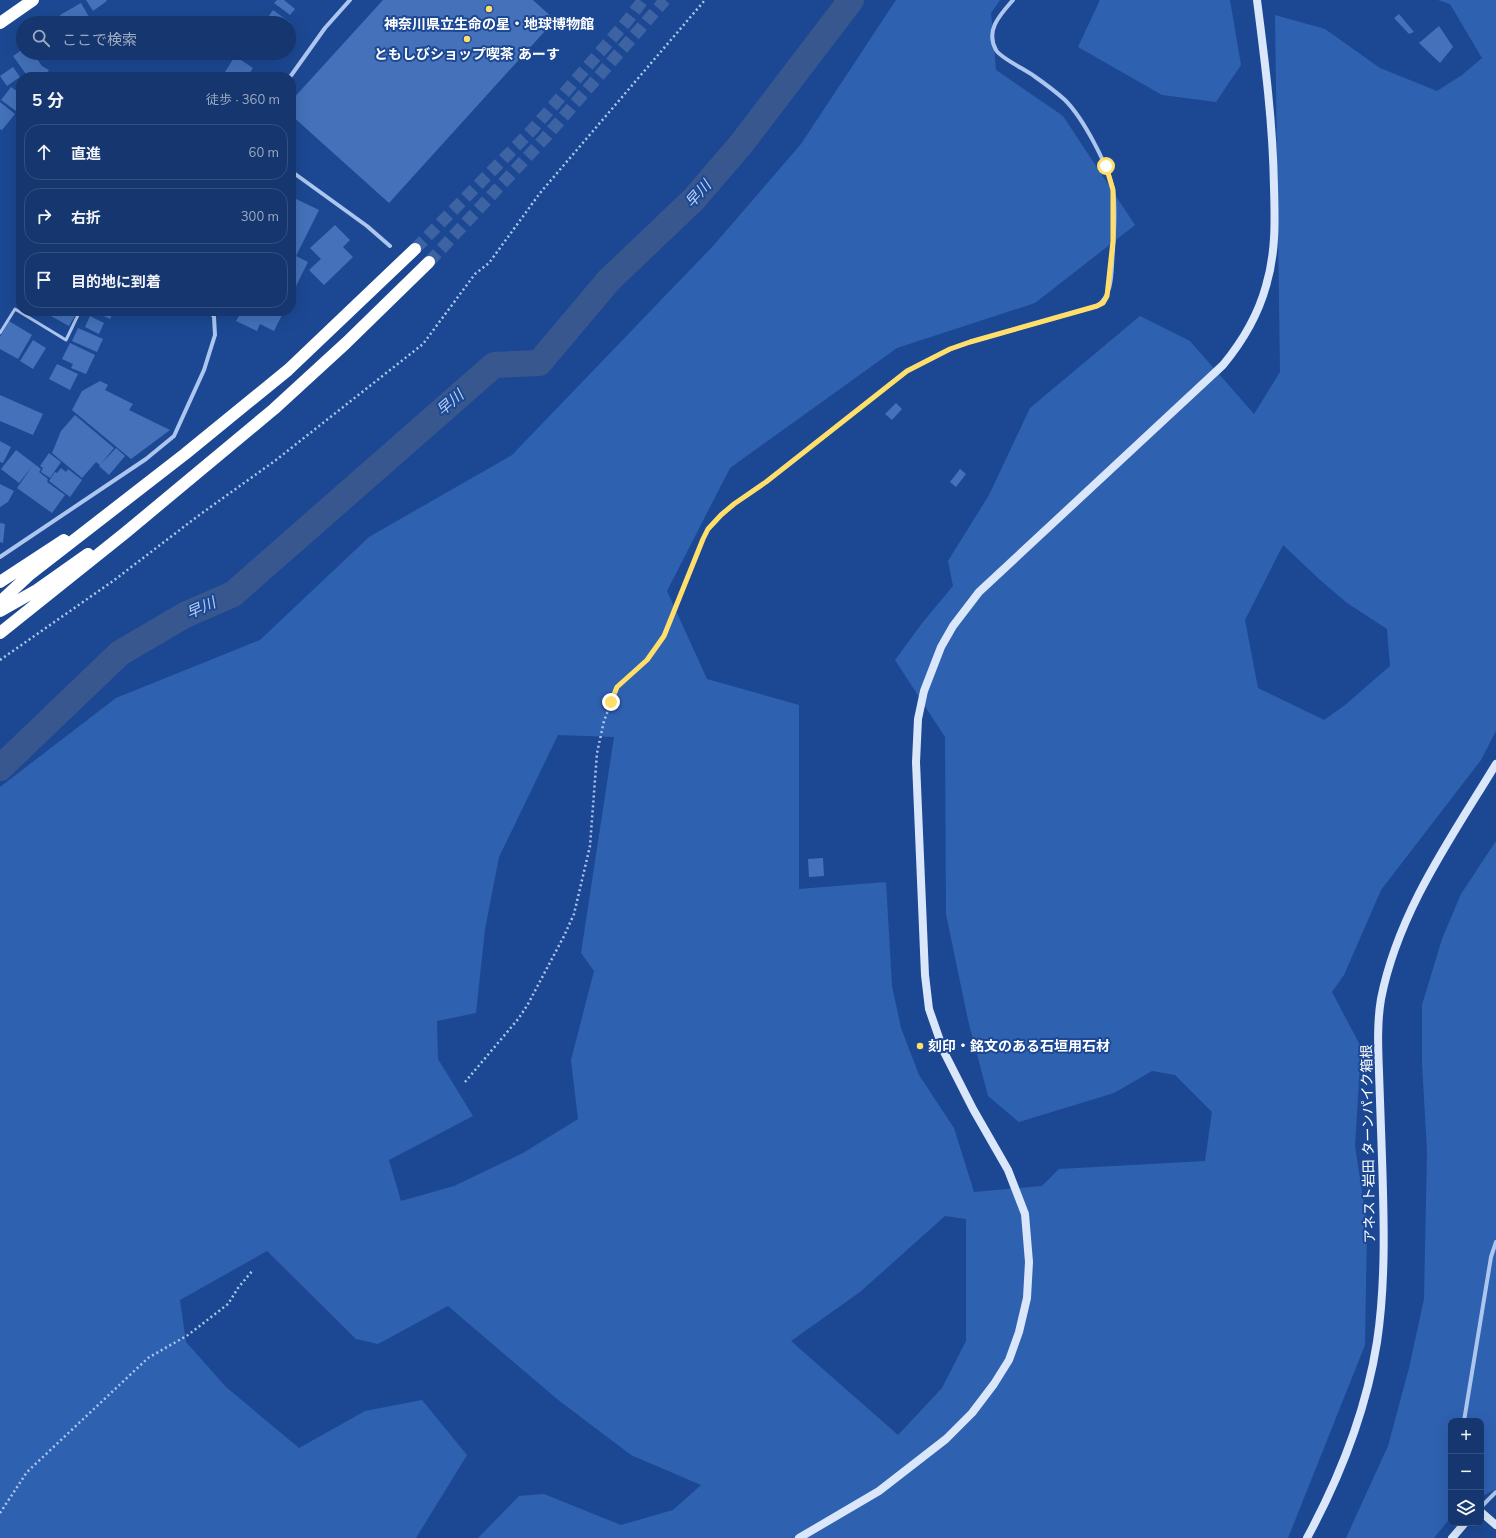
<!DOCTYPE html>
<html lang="ja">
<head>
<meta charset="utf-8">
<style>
	body { margin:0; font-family:Mulish,"Noto Sans JP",sans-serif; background:#1e3e73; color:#f1f3f6 }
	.controls { position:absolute; right:12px; bottom:12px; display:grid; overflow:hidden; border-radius:8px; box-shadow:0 4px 16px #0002 }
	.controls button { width:36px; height:36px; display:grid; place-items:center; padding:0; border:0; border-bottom:1px solid #345081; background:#15366e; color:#f1f3f6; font:20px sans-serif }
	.stop { position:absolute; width:12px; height:12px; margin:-9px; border:3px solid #ffde6a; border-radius:50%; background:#fff }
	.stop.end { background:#ffde6a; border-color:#fff; box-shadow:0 1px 4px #0008 }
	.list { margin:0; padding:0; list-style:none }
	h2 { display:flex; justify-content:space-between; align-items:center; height:52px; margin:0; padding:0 16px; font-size:17px }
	h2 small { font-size:13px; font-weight:400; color:#9dabc2 }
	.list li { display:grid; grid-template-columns:26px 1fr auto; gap:12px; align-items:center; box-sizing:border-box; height:56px; margin:0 8px 8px; padding:0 8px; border:1px solid #345081; border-radius:16px }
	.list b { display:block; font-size:15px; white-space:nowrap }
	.list em { font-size:13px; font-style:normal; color:#9dabc2 }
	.icon { flex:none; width:22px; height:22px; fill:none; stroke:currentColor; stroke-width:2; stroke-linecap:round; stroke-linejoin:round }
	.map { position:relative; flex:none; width:1496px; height:1538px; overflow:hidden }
	.search { position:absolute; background:#15366e; box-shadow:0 4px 16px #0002; left:16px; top:16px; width:280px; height:44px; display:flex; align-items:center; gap:10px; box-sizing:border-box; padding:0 14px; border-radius:22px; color:#9dabc2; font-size:15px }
	.panel { position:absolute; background:#15366e; box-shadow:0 4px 16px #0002; left:16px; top:72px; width:280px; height:244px; border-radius:16px }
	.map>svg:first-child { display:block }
</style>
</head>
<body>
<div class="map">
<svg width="1496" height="1538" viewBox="0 0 1496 1538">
	<rect width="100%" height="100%" fill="#1c4893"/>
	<path fill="#2f61b1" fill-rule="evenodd" d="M896,0H1000L991,13L996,70L1063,116L1135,225L1035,303L897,348L730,468L667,591L707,679L799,705V889L886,882L892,986L901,1028L919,1075L954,1128L974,1192L1042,1186L1059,1169L1205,1161L1212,1112L1175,1075L1152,1071L1114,1093L1019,1122L988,1096L968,1020L946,914L945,737L895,660L923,622L953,586L948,561L989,495L1030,408L1140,316L1190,341L1254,414L1280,372L1275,15L1325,29L1380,68L1437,91L1462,75L1482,58L1450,4L1438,0H1496V731L1481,760L1381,890L1344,975L1332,992L1361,1047L1355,1146L1367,1224L1365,1345L1288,1538H478L519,1496L544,1494L621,1525L673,1510L701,1485L631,1455L557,1399L448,1306L378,1344L356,1339L267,1251L180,1300L186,1342L226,1387L299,1448L365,1411L422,1400L467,1455L416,1538H0V787L116,698L260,640L369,537L512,455L713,246L801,144ZM1283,545L1319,579L1347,603L1387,629L1390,666L1345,705L1324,720L1258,688L1245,620ZM558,735L614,737L581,953L594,971L571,1060L578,1119L523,1153L454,1186L401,1201L389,1160L473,1116L438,1059L437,1021L476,1013L485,929L499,857ZM945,1216L966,1219V1341L942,1388L898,1435L791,1341L860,1292Z
		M1100,0H1230L1241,65L1216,102L1162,95L1078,47Z
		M1496,841V1489L1481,1497V1421H1451V1517L1434,1538H1346L1388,1446L1409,1368L1424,1299L1427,1152L1422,1063V1005L1442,939L1461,894Z"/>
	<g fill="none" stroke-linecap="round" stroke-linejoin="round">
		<path stroke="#38578e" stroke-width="26" d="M0,768L120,653L185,615L233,594L494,365L539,363L609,280L694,199L742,143L851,0"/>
	</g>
	<path fill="#4471ba" d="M86,0H106L107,1L93,11Z
		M277,0H284L295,9L290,15L274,3Z
		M383,0H533L555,20L389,203L291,115V101Z
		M81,3L92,22L82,23L81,20L76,23H64L60,15Z
		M273,10L291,23H264Z
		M1399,14L1414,32L1409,34L1394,18Z
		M1439,26L1453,47L1440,63L1419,43Z
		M23,49V53H33L42,66L49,70L44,77H28L13,56Z
		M235,56L253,68L247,77H231L225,72Z
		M13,67L20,77L7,86L0,76Z
		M11,87L21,94V105L16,111L1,100Z
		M0,102L15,114L2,130L0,129Z
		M294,198L319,210L296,256L308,262L291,296V203Z
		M335,225L350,240L343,247L353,257L324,285L309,270L321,259L310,248Z
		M51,311H78L69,326L49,315Z
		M92,311H114L110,319Z
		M228,311H284L274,331L260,324L257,331L236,321L239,316Z
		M90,316L104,323L99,334L85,327Z
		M9,321L32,335L18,359L0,349V337Z
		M78,328L103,339L97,352L72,341Z
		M33,340L46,348L33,369L20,361Z
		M70,343L95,355L86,374L71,368L73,364L62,359Z
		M57,364L78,374L70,390L49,379Z
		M100,381L108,385L105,390L133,404L129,410L170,430L131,459L72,410L82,391Z
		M0,395L43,414L33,435L0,421Z
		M896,403L902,409L892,420L885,414Z
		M75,415L114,448L100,465L96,462L82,478L52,453L61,431Z
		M0,441L11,447L3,463L0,462Z
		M116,448L125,456L109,475L99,466Z
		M16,450L41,469L39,472L48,479L47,482L65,495L52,513L17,488L33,465L19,483L1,469Z
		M49,453L61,462L50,478L41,472L43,468L40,466Z
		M61,468L66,472L68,469L82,480L70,497L49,481L55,472L57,473Z
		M960,469L966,474L956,487L950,482Z
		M0,484L14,491L8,502L0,507Z
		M0,523L5,524L3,543L0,542Z
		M823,858L824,876L809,877L808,859Z"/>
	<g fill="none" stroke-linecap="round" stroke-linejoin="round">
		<path stroke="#3e63a3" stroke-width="12" stroke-dasharray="12 6" stroke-linecap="butt" d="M415,249L532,130L628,20L643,0
			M429,262L544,139L665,0"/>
		<path stroke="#adc6ef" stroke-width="2.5" stroke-dasharray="2 3" stroke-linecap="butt" d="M0,660L113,581L198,516L276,460L423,344L475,274L489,263L540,193L705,0
			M465,1082L519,1018L528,1004L564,936L574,914L590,846L597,753L604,721L617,687L647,660L665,636L698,551L708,529L721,515L734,504L759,487
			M0,1513L27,1472L148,1358L188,1335L228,1304L238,1288L253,1270"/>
		<path stroke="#adc6ef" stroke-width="3" d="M0,333L15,309L66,340L80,311"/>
		<path stroke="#adc6ef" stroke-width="4" d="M290,77L325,28L350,0
			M291,171L367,226L390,246
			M766,482L907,371L950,349L970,342L1097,306C1114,295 1111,269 1113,251C1114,232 1116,208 1113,190C1108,165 1083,118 1065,100C1055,91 1044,83 1034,76C1026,70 999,57 996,50C985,30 1000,15 1013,0
			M0,557L146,459L174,436L204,370L215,335L214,317L211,311
			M1464,1421L1491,1257L1496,1242
			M1481,1498L1483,1505
			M1481,1507L1496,1492"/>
		<path stroke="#dae6fa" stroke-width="8" d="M1481,1512L1496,1525
			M799,1538L879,1491L946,1439L972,1413L994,1384L1009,1360L1019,1332L1027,1298L1029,1262L1025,1214L1008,1170L973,1109L944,1052L929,1009L925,975L916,762L918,719L924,691L941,647L953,626L979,592L1223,365C1242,342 1258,315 1266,286C1276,253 1275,220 1274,187C1273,124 1265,62 1257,0
			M1307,1538C1340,1477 1366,1411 1377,1342C1386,1282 1384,1219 1382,1158C1381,1130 1380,1101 1379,1072C1378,1048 1377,1022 1381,999C1398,912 1451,838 1496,764
			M1452,1538L1465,1523"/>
		<path stroke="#fff" stroke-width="12" d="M0,23L33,0
			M0,582L64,540
			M0,602L29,575L185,454L288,370L415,249
			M0,611L37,590L88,554
			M0,633L125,533L274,409L346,343L429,262"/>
	</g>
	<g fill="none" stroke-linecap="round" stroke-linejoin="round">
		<path stroke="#ffde6a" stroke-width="5" d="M611,702L617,687L647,660L664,636L703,539L708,529L721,515L734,504L766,482L907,371L950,349L970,342L1097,306L1103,303L1107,296L1113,241V190L1106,166"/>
	</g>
	<g fill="#ffde6a" stroke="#1c4893" stroke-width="1.5">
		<circle cx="489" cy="9" r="4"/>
		<circle cx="467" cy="39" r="4"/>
		<circle cx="920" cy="1046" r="4"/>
	</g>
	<g text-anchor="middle" stroke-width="4" stroke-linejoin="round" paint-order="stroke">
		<g font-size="14" font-weight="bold" fill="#fff" stroke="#1c4893">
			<text x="489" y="29">神奈川県立生命の星・地球博物館</text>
			<text x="467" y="59">ともしびショップ喫茶 あーす</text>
			<text x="928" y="1051" text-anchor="start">刻印・銘文のある石垣用石材</text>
		</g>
		<g font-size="14" fill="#fff" stroke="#1c4893">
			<text transform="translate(1368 1144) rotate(-91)" y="5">アネスト岩田 ターンパイク箱根</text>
		</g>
		<g font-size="15" font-style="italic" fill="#b9d1f6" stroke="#1c4893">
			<text transform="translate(698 194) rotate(-48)" y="5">早川</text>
			<text transform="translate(450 403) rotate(-41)" y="5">早川</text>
			<text transform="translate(201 608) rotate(-24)" y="5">早川</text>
		</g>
	</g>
</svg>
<div class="controls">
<button>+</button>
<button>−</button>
<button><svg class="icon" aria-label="layers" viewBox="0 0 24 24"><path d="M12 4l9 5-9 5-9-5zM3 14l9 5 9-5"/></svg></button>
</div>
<div class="stop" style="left:1106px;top:166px"></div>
<div class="stop end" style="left:611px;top:702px"></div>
<div class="search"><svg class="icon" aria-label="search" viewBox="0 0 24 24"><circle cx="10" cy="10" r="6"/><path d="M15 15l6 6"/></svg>ここで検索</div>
<section class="panel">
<h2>5 分<small>徒歩 · 360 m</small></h2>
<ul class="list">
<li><svg class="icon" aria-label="ahead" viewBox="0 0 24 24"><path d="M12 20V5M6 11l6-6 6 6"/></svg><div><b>直進</b></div><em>60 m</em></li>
<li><svg class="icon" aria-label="right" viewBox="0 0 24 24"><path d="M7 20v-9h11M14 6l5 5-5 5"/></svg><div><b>右折</b></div><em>300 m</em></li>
<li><svg class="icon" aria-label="arrive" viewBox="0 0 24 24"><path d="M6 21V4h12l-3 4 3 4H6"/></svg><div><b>目的地に到着</b></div></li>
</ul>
</section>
</div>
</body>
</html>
